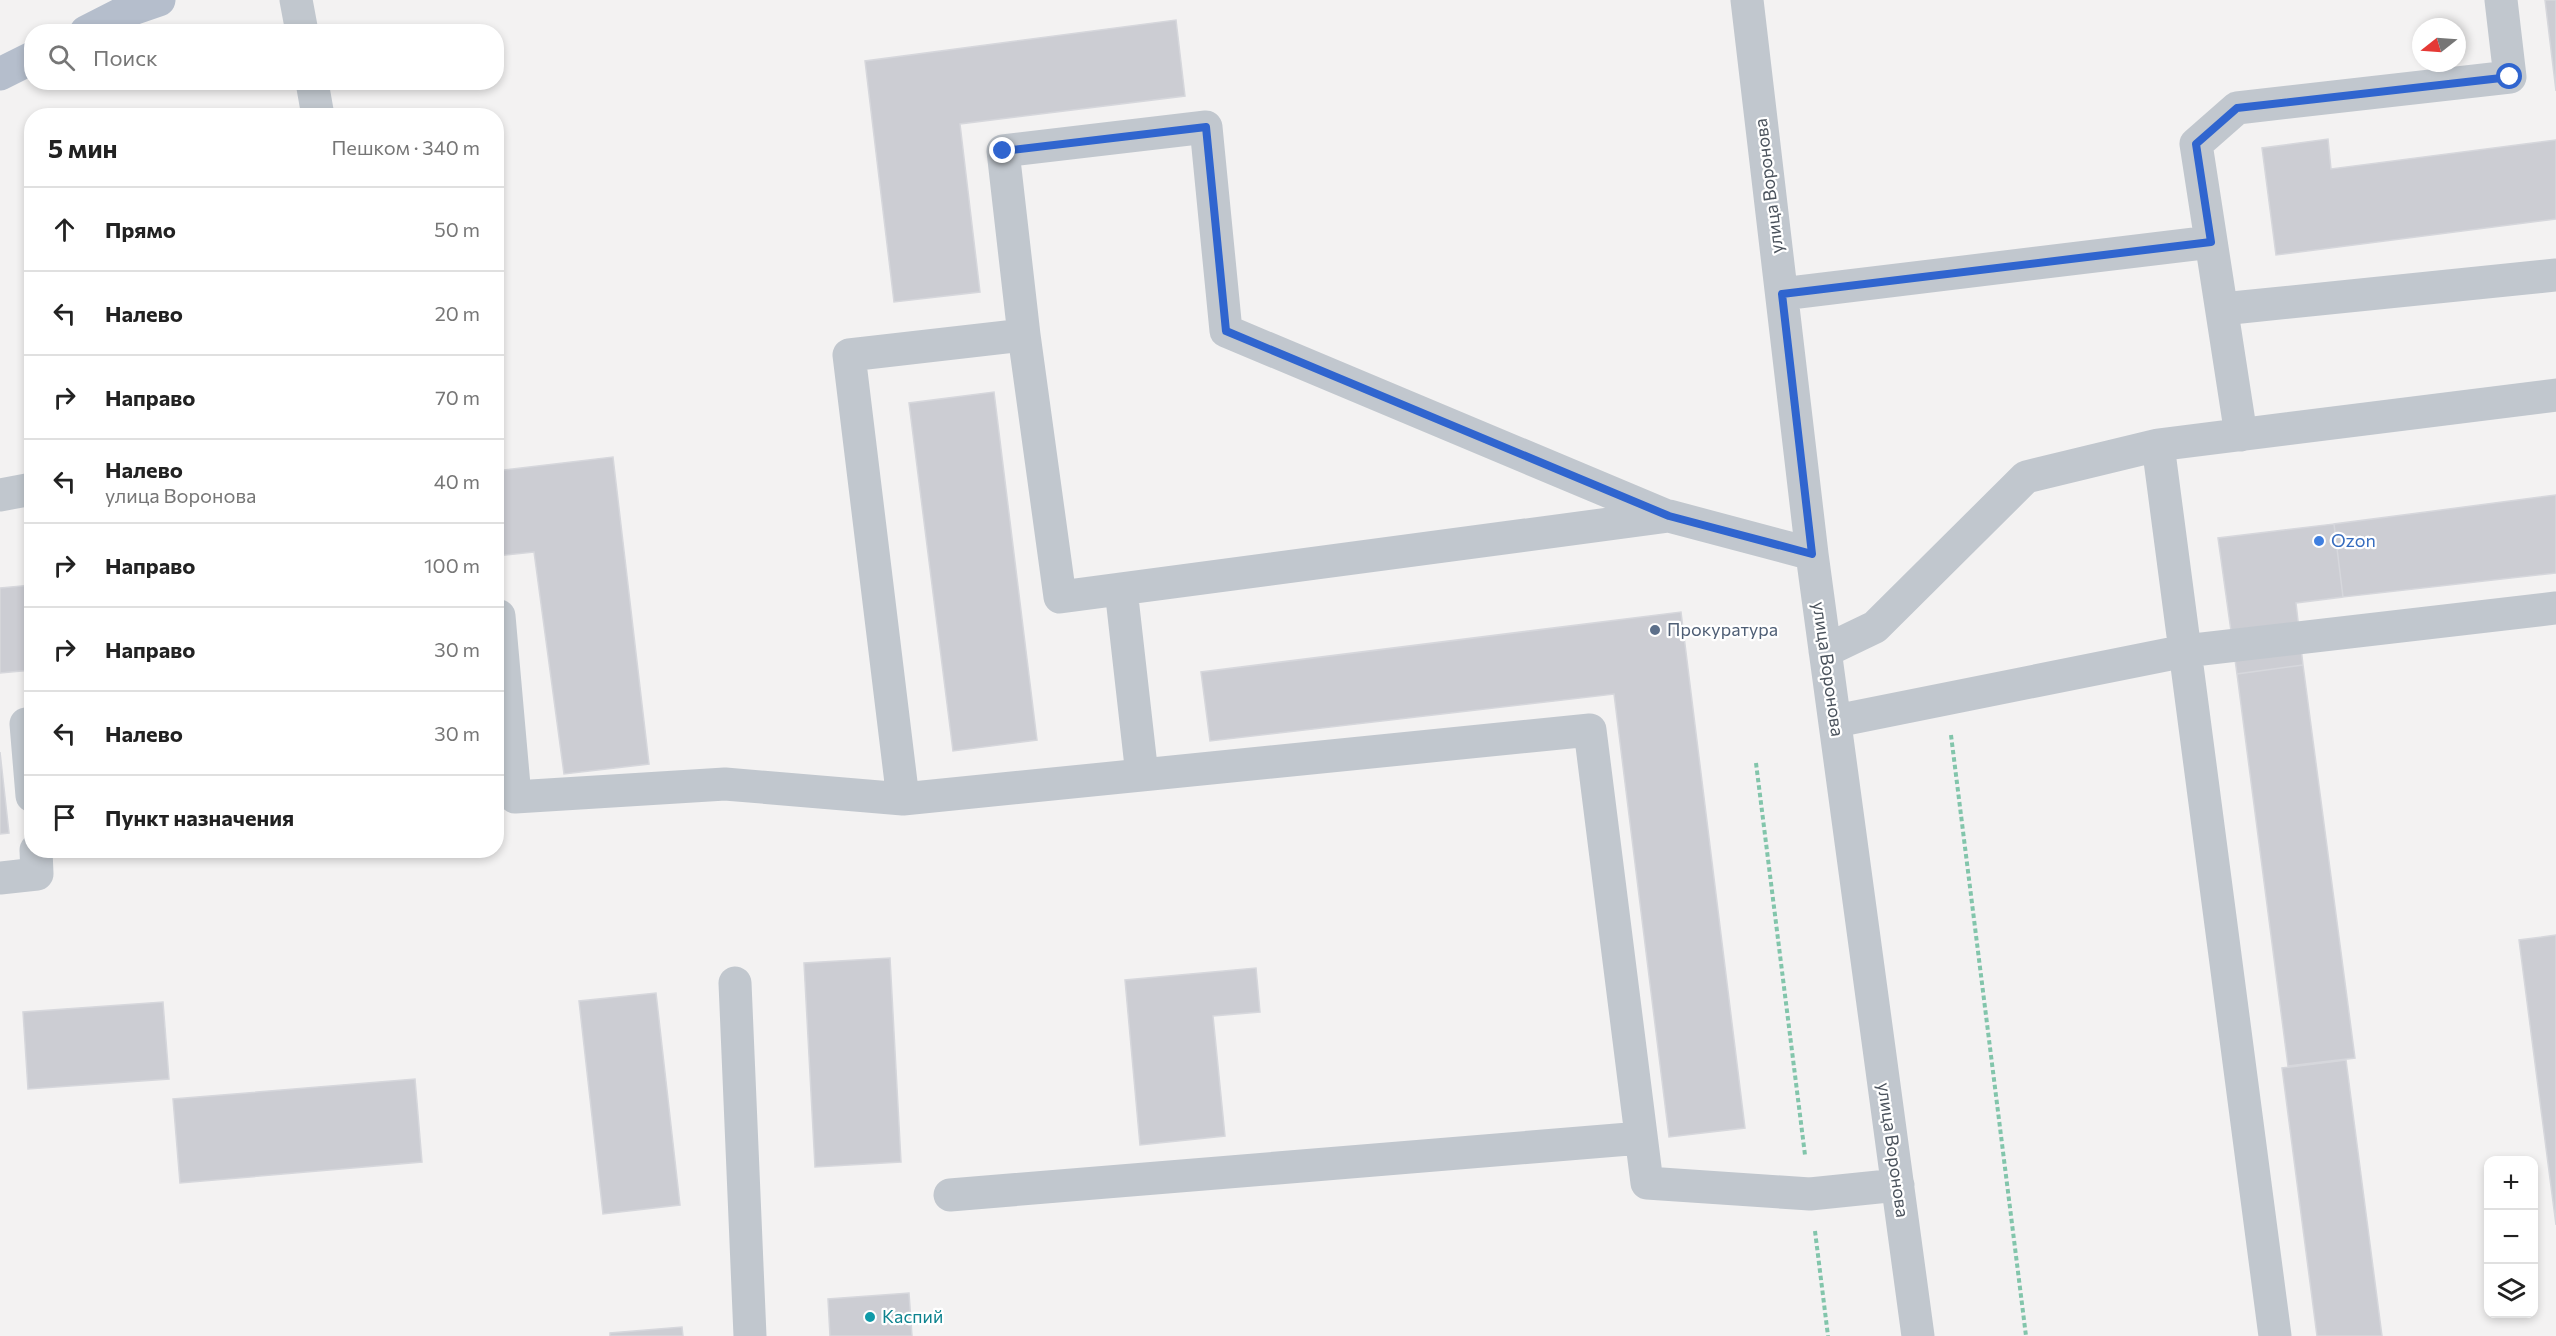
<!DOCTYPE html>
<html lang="ru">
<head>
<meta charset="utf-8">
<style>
	body { margin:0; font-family:Commissioner,sans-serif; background:#f2f2f2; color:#222 }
	.controls { position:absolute; right:18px; bottom:18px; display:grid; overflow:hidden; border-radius:12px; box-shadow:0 3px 9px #0003 }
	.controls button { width:54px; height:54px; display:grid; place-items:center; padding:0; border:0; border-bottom:2px solid #e0e0e0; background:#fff; color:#222; font:30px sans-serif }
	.compass { position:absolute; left:2412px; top:18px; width:54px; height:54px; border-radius:50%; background:#fff; box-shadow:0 3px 9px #0003; rotate:253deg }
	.stop { position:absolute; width:18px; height:18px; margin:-14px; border:4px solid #3065cf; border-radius:50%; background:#fff }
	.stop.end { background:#3065cf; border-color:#fff; box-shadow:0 2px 6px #0008 }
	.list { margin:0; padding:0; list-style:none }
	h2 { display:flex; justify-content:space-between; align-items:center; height:78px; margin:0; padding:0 24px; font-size:26px }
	h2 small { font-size:20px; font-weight:400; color:#767676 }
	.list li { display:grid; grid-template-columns:39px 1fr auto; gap:18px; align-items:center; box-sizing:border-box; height:84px; padding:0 24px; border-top:2px solid #e0e0e0 }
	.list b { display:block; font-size:22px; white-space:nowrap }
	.list p { margin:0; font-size:20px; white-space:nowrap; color:#767676 }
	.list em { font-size:20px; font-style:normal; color:#767676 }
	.icon { flex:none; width:33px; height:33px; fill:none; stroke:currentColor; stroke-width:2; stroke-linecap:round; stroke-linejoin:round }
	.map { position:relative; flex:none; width:2556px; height:1336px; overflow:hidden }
	.search { position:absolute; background:#fff; box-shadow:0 3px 9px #0003; left:24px; top:24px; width:480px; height:66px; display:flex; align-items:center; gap:15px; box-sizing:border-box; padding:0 21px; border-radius:24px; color:#767676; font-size:22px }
	.panel { position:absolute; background:#fff; box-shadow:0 3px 9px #0003; left:24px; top:108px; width:480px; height:750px; border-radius:24px }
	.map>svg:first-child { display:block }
</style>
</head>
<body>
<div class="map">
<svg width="2556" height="1336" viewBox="0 0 2556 1336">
	<rect width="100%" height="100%" fill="#f3f2f2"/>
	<path fill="#cccdd3" stroke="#d6d7dc" stroke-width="1.5" d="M2545,0H2556V91Z
		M1176,20L1185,96L960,124L980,292L894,302L865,61Z
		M2328,139L2331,169L2556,140V219L2276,255L2262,148Z
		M994,392L1037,740L953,751L909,403Z
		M613,457L649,764L564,774L534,552L496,556V471Z
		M2556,495V573L2343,597L2334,524Z
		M2334,524L2343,597L2296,603L2303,665L2237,674L2218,538Z
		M32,585V670L0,673V588Z
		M1681,612L1745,1128L1669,1137L1614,694L1210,741L1201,672Z
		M2303,665L2355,1058L2288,1066L2237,674Z
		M0,752L9,833L0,834Z
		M2556,935V1225L2519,940Z
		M890,958L901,1162L815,1167L804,963Z
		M1256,968L1260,1012L1213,1016L1225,1136L1140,1145L1125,980Z
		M656,993L680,1205L603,1214L579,1001Z
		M163,1002L169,1079L28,1089L23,1012Z
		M2346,1060L2382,1336H2317L2282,1068Z
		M415,1079L422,1162L180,1183L173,1099Z
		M909,1293L912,1336H830L828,1299Z
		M682,1327L683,1336H610V1333Z"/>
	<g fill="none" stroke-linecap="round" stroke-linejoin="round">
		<path stroke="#82c5ab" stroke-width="4" stroke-dasharray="4.5 3" stroke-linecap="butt" d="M1951,735L2026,1336
			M1756,763L1805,1155
			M1815,1231L1828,1336"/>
		<path stroke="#c1c7ce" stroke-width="33" d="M296,0L302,32
			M1747,0L1812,554L1918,1336
			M312,82L318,116
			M1782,294L2211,242
			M2222,309L2556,275
			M1024,335L1003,151L1206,127L1226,331L1667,516
			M2241,435L2196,144L2237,108L2510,77L2501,0
			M2158,445L2275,1336
			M0,495L32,489
			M1121,589L1142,775
			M496,616H499L515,797L725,784L903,799L849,355L1024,335L1060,597L1669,516L1812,554
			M1825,651L1875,627L2026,477L2158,445L2556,395
			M1836,721L2185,651L2556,608
			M32,723L26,724L32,796
			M903,799L1590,730L1647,1183L1810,1194L1898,1185
			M0,878L37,874L36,850
			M735,983L750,1336
			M950,1195L1641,1138"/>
		<path stroke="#b5becc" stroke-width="33" d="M86,32L127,11L159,0
			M0,74L32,58"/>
	</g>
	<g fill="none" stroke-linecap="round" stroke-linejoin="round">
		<path stroke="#3065cf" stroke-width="8" d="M1003,151L1206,127L1226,331L1669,516L1812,554L1782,294L2211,242L2196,144L2237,108L2510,77"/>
	</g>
	<circle fill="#3f7fe0" stroke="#fff" stroke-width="2" cx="2319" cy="541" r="6"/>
	<circle fill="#5c6f8a" stroke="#fff" stroke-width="2" cx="1655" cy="630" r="6"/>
	<circle fill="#0f9aa8" stroke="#fff" stroke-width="2" cx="870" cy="1317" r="6"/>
	<g text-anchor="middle" stroke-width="4.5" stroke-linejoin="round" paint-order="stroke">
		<g font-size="18" fill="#4b535d" stroke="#fff">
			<text transform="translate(1769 186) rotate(-97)" y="6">улица Воронова</text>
			<text transform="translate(1828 669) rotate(82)" y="6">улица Воронова</text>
			<text transform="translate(1893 1150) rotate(82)" y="6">улица Воронова</text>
		</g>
		<g font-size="18" fill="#366cbe" stroke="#fff" text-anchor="start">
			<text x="2331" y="547">Ozon</text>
		</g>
		<g font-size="18" fill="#4e5e75" stroke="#fff" text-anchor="start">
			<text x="1667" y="636">Прокуратура</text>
		</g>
		<g font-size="18" fill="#0d838f" stroke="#fff" text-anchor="start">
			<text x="882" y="1323">Каспий</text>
		</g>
	</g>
</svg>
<div class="controls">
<button>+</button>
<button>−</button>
<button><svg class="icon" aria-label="layers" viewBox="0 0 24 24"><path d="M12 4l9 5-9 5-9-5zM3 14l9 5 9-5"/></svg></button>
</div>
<svg class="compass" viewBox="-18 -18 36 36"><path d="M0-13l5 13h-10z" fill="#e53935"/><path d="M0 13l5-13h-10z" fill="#767676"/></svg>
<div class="stop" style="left:2510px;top:77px"></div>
<div class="stop end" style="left:1003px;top:151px"></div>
<div class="search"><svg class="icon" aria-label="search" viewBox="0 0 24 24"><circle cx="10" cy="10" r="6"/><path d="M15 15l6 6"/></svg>Поиск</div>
<section class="panel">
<h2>5 мин<small>Пешком · 340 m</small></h2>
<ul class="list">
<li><svg class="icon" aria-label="ahead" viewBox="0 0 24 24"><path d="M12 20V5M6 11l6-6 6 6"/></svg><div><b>Прямо</b></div><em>50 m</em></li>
<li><svg class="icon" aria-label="left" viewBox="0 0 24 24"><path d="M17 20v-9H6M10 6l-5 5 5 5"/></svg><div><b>Налево</b></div><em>20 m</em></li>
<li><svg class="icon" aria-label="right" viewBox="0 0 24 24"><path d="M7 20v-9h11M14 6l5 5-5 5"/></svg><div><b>Направо</b></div><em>70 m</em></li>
<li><svg class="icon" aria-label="left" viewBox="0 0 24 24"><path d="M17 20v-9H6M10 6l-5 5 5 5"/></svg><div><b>Налево</b><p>улица Воронова</p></div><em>40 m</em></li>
<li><svg class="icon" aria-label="right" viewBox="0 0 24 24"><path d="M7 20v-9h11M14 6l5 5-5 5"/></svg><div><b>Направо</b></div><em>100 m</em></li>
<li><svg class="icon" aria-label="right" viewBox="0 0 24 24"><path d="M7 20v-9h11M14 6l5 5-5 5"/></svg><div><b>Направо</b></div><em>30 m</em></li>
<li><svg class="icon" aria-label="left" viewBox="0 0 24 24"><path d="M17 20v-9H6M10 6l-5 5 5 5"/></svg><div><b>Налево</b></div><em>30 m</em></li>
<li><svg class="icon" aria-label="arrive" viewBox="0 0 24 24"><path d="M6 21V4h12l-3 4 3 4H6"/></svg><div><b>Пункт назначения</b></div></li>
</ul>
</section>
</div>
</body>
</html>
